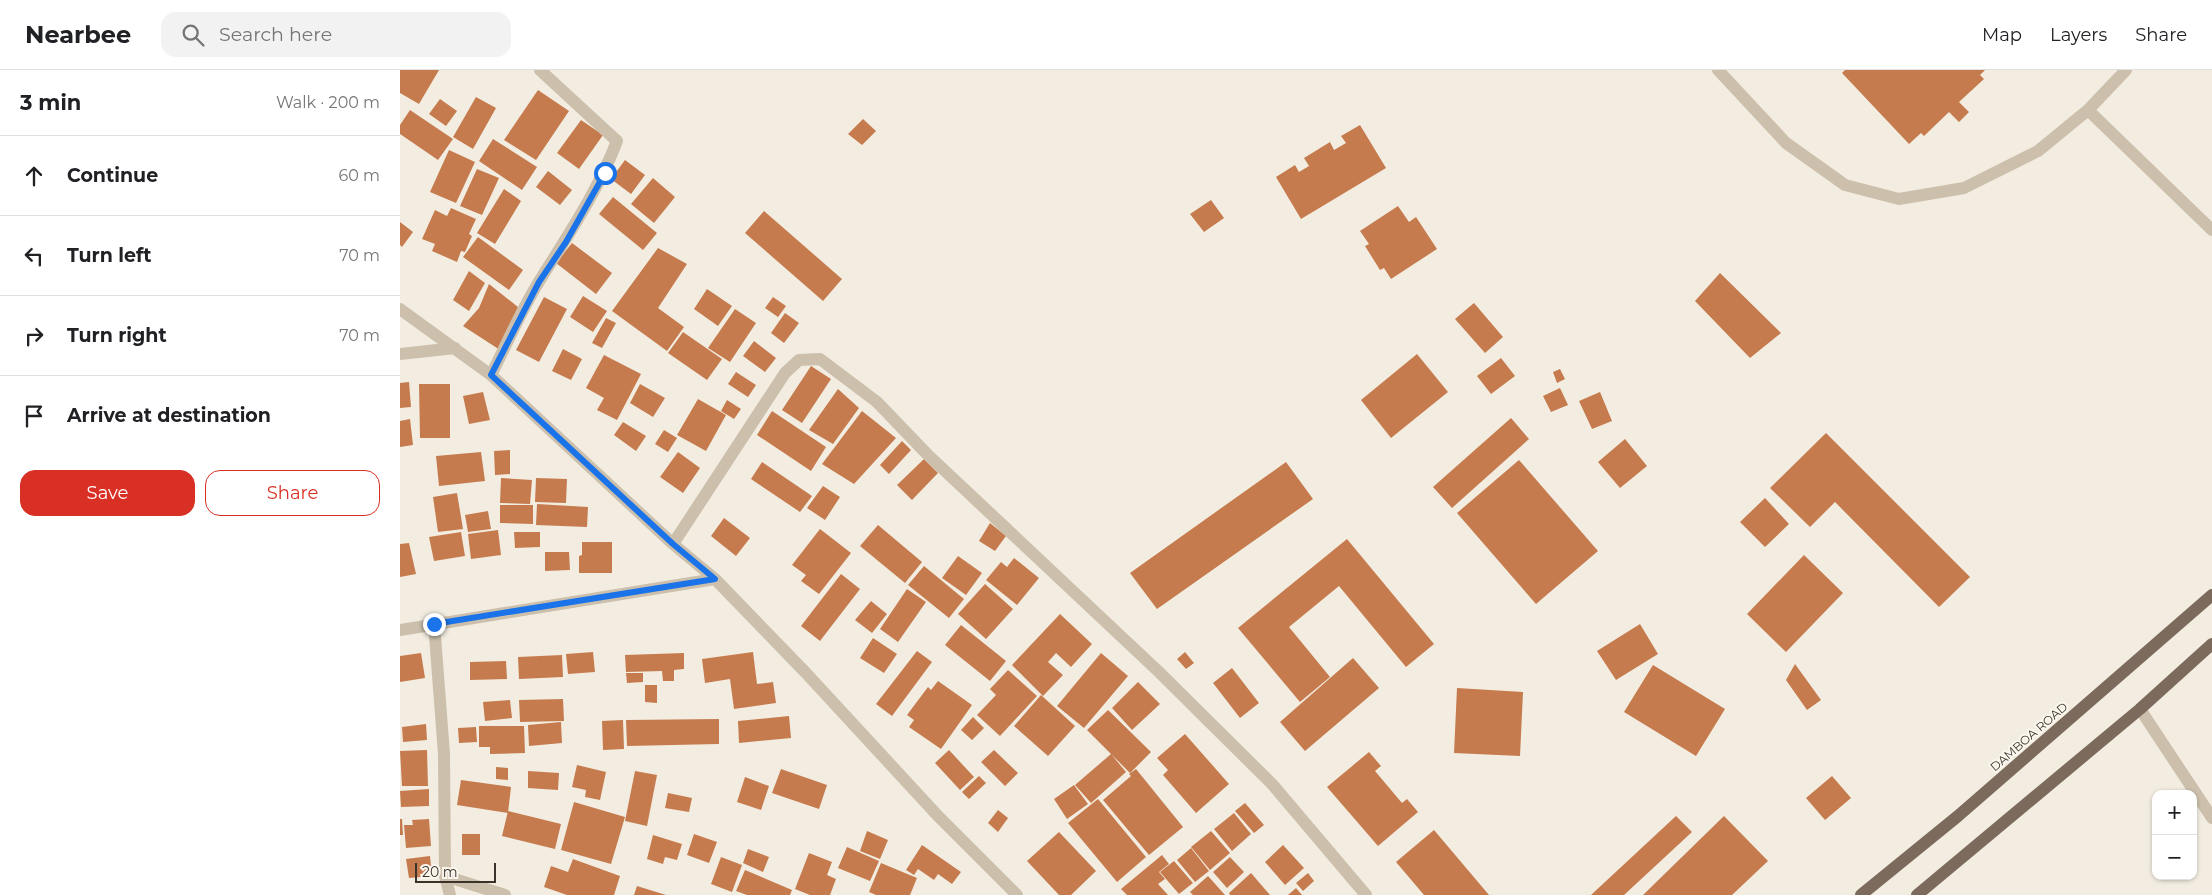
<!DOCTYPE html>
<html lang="en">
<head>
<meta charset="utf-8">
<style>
	body { margin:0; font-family:Montserrat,sans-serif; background:#f2f2f2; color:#202124 }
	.controls { position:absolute; right:15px; bottom:15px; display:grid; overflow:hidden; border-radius:10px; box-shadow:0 1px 4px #0004 }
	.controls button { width:45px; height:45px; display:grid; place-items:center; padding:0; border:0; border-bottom:1px solid #e0e0e0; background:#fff; color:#202124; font:25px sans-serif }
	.scale { position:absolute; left:15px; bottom:12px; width:81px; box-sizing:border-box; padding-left:5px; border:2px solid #3a322b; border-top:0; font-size:14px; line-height:18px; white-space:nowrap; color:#3a322b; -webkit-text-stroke:4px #fbf6ee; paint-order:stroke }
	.stop { position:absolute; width:15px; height:15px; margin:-11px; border:4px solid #1a73e8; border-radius:50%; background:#fff }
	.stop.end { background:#1a73e8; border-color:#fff; box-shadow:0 1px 5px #0008 }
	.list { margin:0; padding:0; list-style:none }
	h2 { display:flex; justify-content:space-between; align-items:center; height:65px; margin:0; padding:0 20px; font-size:21px }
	h2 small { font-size:16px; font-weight:400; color:#757577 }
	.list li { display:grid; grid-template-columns:32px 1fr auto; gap:15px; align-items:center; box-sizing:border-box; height:80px; padding:0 20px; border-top:1px solid #e0e0e0 }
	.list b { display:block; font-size:19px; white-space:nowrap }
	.list em { font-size:16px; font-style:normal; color:#757577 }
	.actions { display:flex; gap:10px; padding:15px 20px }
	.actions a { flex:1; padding:11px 0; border:1px solid #d93025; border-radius:15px; text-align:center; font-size:18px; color:#d93025 }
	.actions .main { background:#d93025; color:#fff }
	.icon { flex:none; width:28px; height:28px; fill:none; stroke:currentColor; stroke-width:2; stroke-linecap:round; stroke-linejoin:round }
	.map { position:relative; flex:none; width:1812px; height:825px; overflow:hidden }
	header { display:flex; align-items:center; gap:30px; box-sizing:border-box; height:70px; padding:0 25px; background:#fff; border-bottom:1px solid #e0e0e0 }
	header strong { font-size:24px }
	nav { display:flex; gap:28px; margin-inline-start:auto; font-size:18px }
	.search { width:350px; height:45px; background:#f2f2f2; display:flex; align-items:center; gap:12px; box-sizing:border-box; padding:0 18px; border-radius:15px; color:#757577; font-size:19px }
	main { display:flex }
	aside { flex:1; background:#fff }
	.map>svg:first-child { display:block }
</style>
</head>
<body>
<header>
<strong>Nearbee</strong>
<div class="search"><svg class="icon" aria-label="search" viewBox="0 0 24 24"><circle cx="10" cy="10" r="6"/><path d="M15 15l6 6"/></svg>Search here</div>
<nav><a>Map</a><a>Layers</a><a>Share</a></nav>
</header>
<main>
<aside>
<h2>3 min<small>Walk · 200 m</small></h2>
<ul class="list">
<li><svg class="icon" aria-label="ahead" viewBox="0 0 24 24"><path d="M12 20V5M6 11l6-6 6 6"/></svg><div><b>Continue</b></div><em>60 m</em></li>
<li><svg class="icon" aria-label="left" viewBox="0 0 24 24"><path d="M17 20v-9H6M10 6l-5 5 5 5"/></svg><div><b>Turn left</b></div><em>70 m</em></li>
<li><svg class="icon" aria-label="right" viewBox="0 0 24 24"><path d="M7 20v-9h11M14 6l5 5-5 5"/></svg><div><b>Turn right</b></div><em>70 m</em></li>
<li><svg class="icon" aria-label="arrive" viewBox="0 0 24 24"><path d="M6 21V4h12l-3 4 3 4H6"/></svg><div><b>Arrive at destination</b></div></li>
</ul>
<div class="actions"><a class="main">Save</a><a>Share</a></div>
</aside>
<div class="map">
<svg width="1812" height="825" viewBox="0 0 1812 825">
	<rect width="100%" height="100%" fill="#f3ede1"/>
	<path fill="#c57b4d" d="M0,0H39L19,34L0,23Z
		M1445,0H1585L1580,5L1584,9L1559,32L1569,42L1559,52L1549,42L1524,66L1521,63L1509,74L1442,3Z
		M138,20L169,41L136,90L104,70Z
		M76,27L96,38L73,79L53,67Z
		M40,29L57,41L46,56L29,44Z
		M10,40L53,69L38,90L0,64V55Z
		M463,49L476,61L462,75L448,64Z
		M181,50L203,65L179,99L157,83Z
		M960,55L986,98L901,149L876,107L895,95L899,102L909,96L904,88L930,72L934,80L946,73L941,66Z
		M93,69L137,97L122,120L79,91Z
		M49,80L75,92L56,133L30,122Z
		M225,90L245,105L231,124L211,109Z
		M77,99L99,108L82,145L60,136Z
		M148,101L172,120L160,135L136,117Z
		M253,108L275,127L254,153L231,134Z
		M104,119L121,131L95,174L77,163Z
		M213,127L257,163L243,180L199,144Z
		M811,130L824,148L804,162L790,144Z
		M998,136L1009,152L1016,147L1037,179L991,209L984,198L980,200L965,176L969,174L960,161Z
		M51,138L76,149L69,164L72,166L65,182L61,181L57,192L32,181L35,174L22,169L35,140L47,146Z
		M364,141L442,209L423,231L345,163Z
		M0,152L13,162L2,177L0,175Z
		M78,167L123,200L109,220L63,187Z
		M172,173L212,203L196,224L156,193Z
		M258,178L287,194L258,238L284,257L267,281L212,241Z
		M69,201L85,213L69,241L53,230Z
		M1320,203L1381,263L1350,288L1295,231Z
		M89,214L118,237L100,280L63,256L79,238Z
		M307,219L332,236L318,256L294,239Z
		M183,226L207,241L193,262L170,247Z
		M144,227L167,239L139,292L116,280Z
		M373,227L386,236L378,247L365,238Z
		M1074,233L1103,267L1085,283L1055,249Z
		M335,239L356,253L330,292L308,278Z
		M385,243L399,253L384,273L371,263Z
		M206,248L216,253L202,278L192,273Z
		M283,262L322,289L307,310L268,283Z
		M354,271L376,288L365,302L343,286Z
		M163,279L182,289L171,310L152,301Z
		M1017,284L1048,322L991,368L961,330Z
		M204,285L241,304L217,350L197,340L204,328L186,318Z
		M1101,288L1115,306L1091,324L1077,306Z
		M411,296L431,309L402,353L382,340Z
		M1160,299L1165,309L1157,313L1153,302Z
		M336,302L356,315L348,327L328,314Z
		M9,312L11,337L0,338V313Z
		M19,314H50V368H20Z
		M240,314L265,328L253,347L230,333Z
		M1160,318L1168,335L1151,342L1143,326Z
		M438,319L459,338L433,374L409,360Z
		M83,322L90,350L69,354L63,326Z
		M1200,322L1212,351L1192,359L1179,331Z
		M298,329L326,345L306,381L277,365Z
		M327,330L341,339L334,349L321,341Z
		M372,341L426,377L411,401L357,365Z
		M462,341L496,368L454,414L422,394Z
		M1111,348L1129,369L1052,438L1033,417Z
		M10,349L13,375L0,377V351Z
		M223,352L246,366L236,381L214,365Z
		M264,360L277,368L268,382L255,374Z
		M1426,363L1570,507L1539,537L1435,432L1410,457L1370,418Z
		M1225,369L1247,396L1220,418L1198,392Z
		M502,371L511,380L489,404L480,395Z
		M110,380V404L95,405L94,381Z
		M81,382L85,411L39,416L36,386Z
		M278,382L300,398L283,423L260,407Z
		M524,389L538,403L512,430L497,415Z
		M1119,390L1198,481L1136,534L1057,443Z
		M362,392L412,426L400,442L351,409Z
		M886,392L913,429L757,539L730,503Z
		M101,408L132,410L130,434L100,433Z
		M136,408L167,409L166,433L135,432Z
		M423,416L440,427L425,450L407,438Z
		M57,423L63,459L38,462L33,427Z
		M1365,428L1389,454L1365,477L1340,452Z
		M137,434L188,437L187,457L136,455Z
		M100,435H133V454L100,453Z
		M88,441L91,459L68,462L65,445Z
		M324,448L350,468L336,486L311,466Z
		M590,453L606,466L595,481L579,471Z
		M478,455L522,492L505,513L460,476Z
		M420,459L451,483L419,524L401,511L406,505L392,495Z
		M98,460L101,485L71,489L68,464Z
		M61,462L65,486L34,491L29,467Z
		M114,462H140V477L115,478Z
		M947,469L1034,574L1006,597L939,516L889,557L930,607L900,632L838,558Z
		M182,472H212V503H179V486L182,485Z
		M9,473L16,504L0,507V474Z
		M145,482H169L170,500L145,501Z
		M1404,485L1443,523L1386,582L1347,544Z
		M558,486L582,503L566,525L542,508Z
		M614,488L639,508L617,535L586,510L601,492L607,497Z
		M524,496L564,529L549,548L508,515Z
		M441,504L460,519L420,571L401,556Z
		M585,514L613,539L586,569L558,544Z
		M507,519L526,532L498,572L480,559Z
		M471,531L487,544L472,563L455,550Z
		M660,544L692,574L671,597L656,583L648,592L663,605L643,626L612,595Z
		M1240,554L1258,584L1216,610L1197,581Z
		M561,555L606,591L590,611L545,575Z
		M473,568L497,584L484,603L460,588Z
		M517,581L532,592L492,646L476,634Z
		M193,582L195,602L168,604L166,584Z
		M353,582L357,614L373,612L376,633L334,639L330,609L305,613L302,589Z
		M785,582L794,593L786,599L777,589Z
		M21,583L25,608L0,612V586Z
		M284,583V599L274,600V611H263L262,601L226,602L225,585Z
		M701,583L728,606L684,658L657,636Z
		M162,585L163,607L119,609L118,587Z
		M953,588L979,618L905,681L880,652Z
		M106,591L107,609L70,610V592Z
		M1395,594L1421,630L1407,640L1386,610Z
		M1253,595L1325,639L1296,686L1224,642Z
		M832,598L859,633L840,648L813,613Z
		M608,600L637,626L600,666L577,645L596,625L590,619Z
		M226,603H243V612L227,613Z
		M538,611L572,635L541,679L509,657L514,650L507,645L528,617L531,620Z
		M738,612L760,634L732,660L712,638Z
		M245,615H257V633L245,632Z
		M1057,618L1123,622L1120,686L1054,683Z
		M641,625L675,656L648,686L614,656Z
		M163,629L164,651L120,652L119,630Z
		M110,630L112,648L85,651L83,632Z
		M708,640L751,682L730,703L687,660Z
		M389,646L391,668L339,673L338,651Z
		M573,647L584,658L572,670L561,660Z
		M319,649V674L227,676L226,650Z
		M223,650L224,679L203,680L202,651Z
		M161,652L162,673L129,676L128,655Z
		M26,654L27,670L3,672L2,657Z
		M79,656H124L125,683L90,684V677H79Z
		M76,657L77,672L59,673L58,658Z
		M785,664L829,714L796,743L763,705L768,700L757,688Z
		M27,680L28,716H2L0,681Z
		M549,680L574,707L560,720L535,693Z
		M594,680L618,703L605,716L581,692Z
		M969,682L981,696L975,701L1002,733L1007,729L1018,742L978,776L927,717Z
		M711,684L726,702L691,733L675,715Z
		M177,695L206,702L200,730L185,727L186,720L172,717Z
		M96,697L108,698V710L96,709Z
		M381,699L427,715L419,739L372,723Z
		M736,699L783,757L749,785L703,730L731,706L729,704Z
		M128,701L159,703L158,720L128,718Z
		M235,701L257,705L247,756L225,751Z
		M579,706L586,713L569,729L562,722Z
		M1432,706L1451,728L1425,750L1406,728Z
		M345,707L369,716L361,740L337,732Z
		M61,710L111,717L108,743L57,735Z
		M674,715L688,734L667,749L654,729Z
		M29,719V736L1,737L0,721Z
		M268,723L292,728L289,742L265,738Z
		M698,729L746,787L717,812L668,753Z
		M174,732L225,747L211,794L161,780Z
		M845,733L864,755L854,763L835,741Z
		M598,740L608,748L598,762L588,753Z
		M108,741L161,754L155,779L102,766Z
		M834,743L851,764L832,781L814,759Z
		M1276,746L1292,762L1224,825H1191Z
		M1324,746L1368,791L1332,825H1243Z
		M0,749H2L3,765H0Z
		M29,749L31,776L6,778L4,755H13L12,750Z
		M1034,760L1089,825H1024L996,792Z
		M467,761L488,770L480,789L460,781Z
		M811,761L830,783L810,800L791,777Z
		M659,762L696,801L671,825H659L627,791Z
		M62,764H80V785H62Z
		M294,764L317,772L309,793L287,785Z
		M253,765L282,774L277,790L265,787L263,794L247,789Z
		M522,775L561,802L552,814L538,804L534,810L518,799L514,805L506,800Z
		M883,775L904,798L885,815L865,792Z
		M447,777L479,791L470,811L438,798Z
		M791,778L809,801L795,812L777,790Z
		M348,779L369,787L363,802L343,793Z
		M409,783L432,792L427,805L436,809L430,825H410L395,819Z
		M762,785L769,794L759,802L765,809L758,814L768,825H727L721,819Z
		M30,786L32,806L9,808L6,789Z
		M321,787L342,795L332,822L311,814Z
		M830,787L844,802L827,818L813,802Z
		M173,789L220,806L214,825H167L144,817L151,796L168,802Z
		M774,791L793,813L779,824L760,802Z
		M481,793L517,808L510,825H476L469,822Z
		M345,800L392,820L390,825H347L336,821Z
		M851,803L870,825H830L829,823Z
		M908,803L914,811L903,821L896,813Z
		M808,806L825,825H793L790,822Z
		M237,816L266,825H234Z
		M896,818L902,825H888Z"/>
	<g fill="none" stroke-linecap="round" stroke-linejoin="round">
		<path stroke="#ccbfac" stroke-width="12" d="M1318,0L1386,73L1445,115L1499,129L1564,118L1638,81L1688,40L1726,0
			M1688,40L1812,160
			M0,239L91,305L273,474L315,509L406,603L538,746L617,825
			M0,284L55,278
			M91,305C107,274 121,240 140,210C168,165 198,121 217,71L140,0
			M273,474L385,303L399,290L420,289L477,332L527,384L759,602L872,714L966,825
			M34,553L44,684L45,806L50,825
			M0,560L315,509
			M1740,639L1812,748
			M45,806L105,825"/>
		<path stroke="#7c6b5c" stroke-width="12" d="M1461,825L1558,746L1812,525
			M1517,825L1740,639L1812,574"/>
	</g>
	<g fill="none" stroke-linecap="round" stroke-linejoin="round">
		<path stroke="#1a73e8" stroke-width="6" d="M34,554L315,509L273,474L91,305L139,212L166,172L205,103"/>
	</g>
	<g text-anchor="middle" stroke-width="4" stroke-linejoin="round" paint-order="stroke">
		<g font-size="12" fill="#3a322b" stroke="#fbf6ee">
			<text transform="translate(1629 667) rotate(-41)" y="4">DAMBOA ROAD</text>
		</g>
	</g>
</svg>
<div class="controls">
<button>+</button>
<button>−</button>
</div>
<div class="scale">20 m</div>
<div class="stop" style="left:205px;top:103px"></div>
<div class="stop end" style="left:34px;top:554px"></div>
</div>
</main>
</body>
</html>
